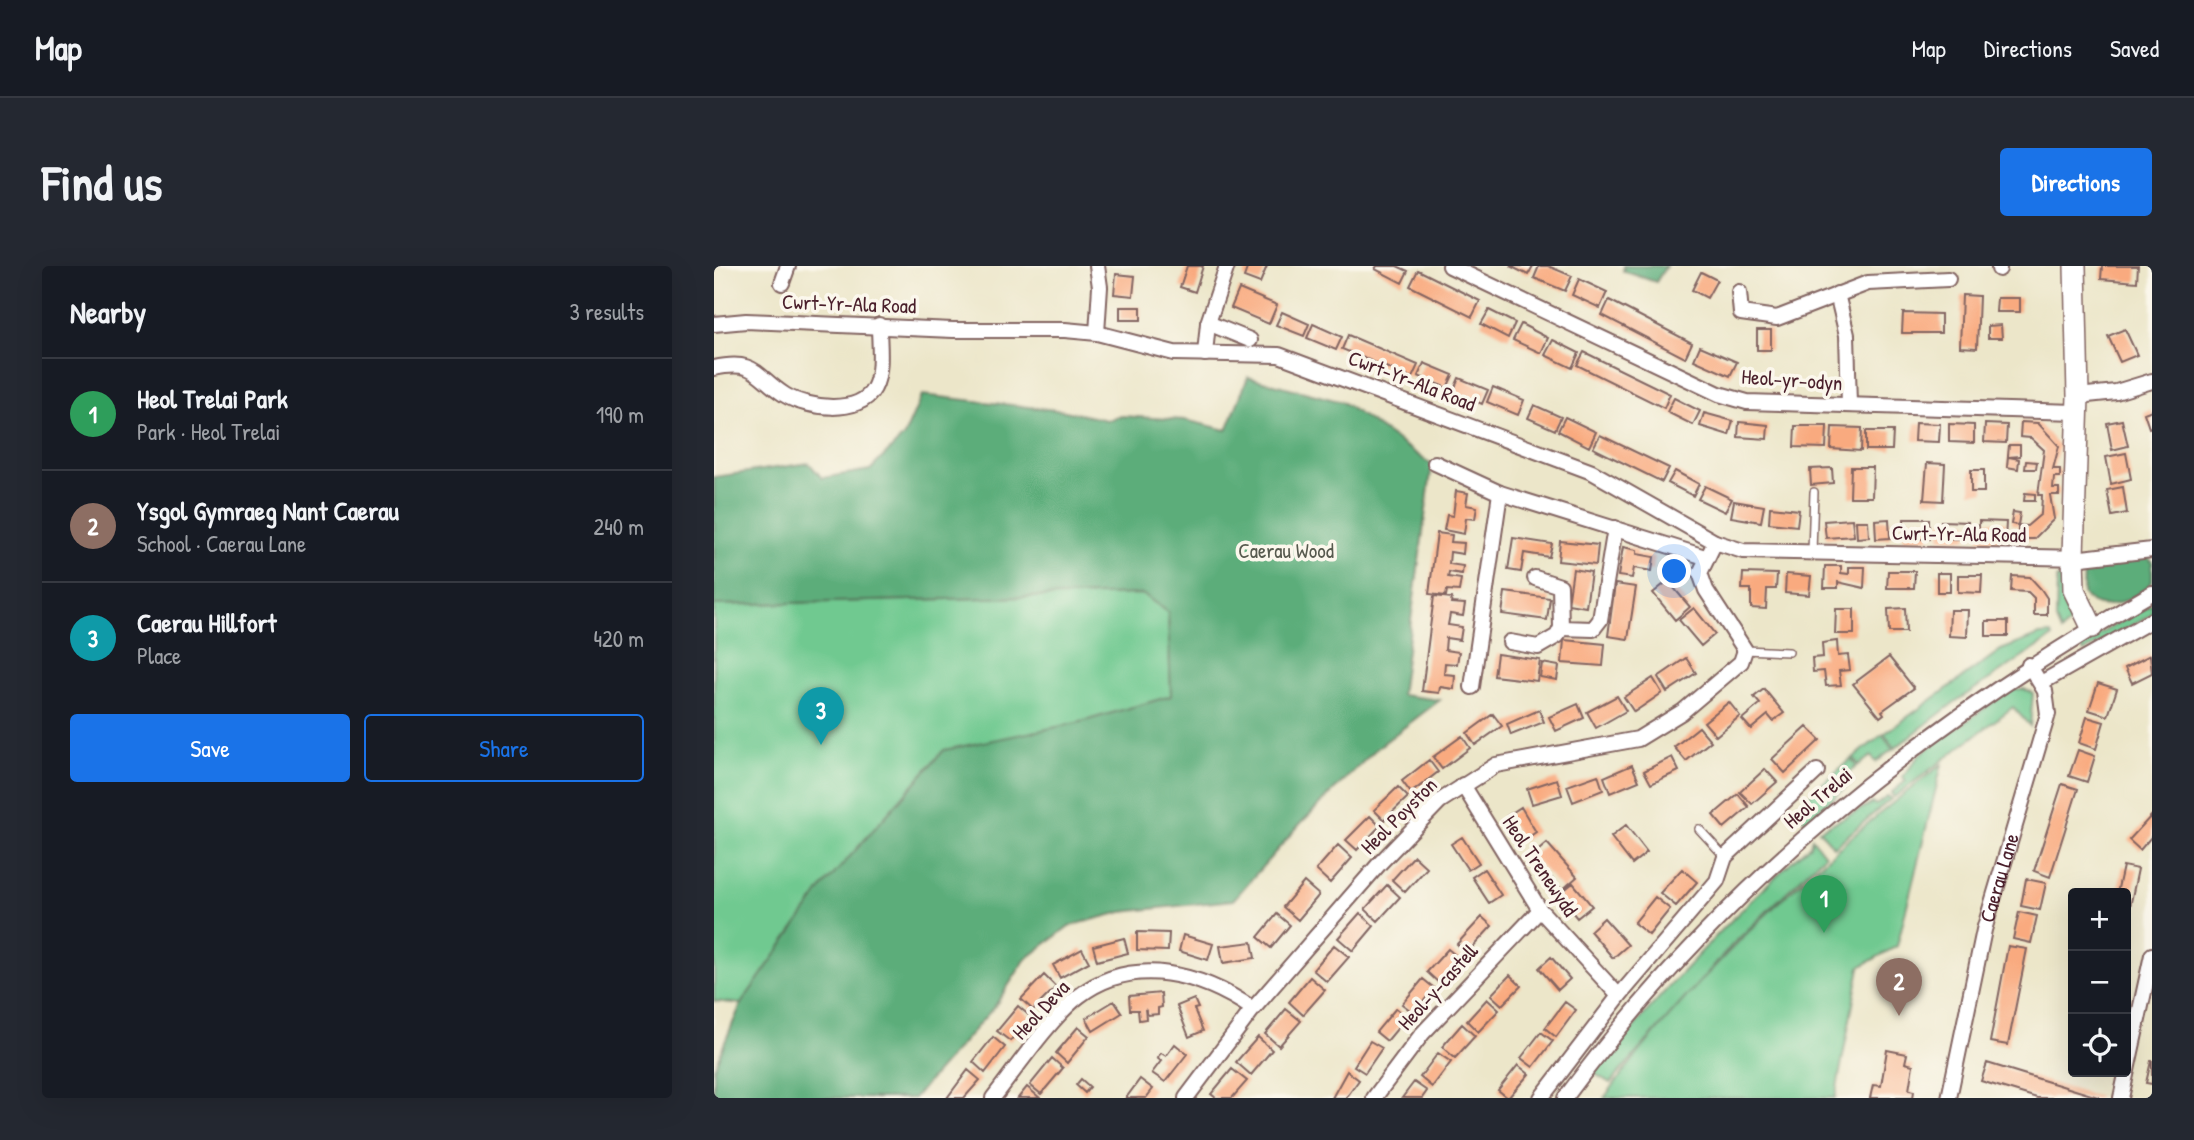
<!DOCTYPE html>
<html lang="en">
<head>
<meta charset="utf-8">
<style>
	body { margin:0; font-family:"Patrick Hand",sans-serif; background:#242831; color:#f1f3f6 }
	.controls { position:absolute; right:21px; bottom:21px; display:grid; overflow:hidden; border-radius:7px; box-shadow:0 7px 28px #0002 }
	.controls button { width:63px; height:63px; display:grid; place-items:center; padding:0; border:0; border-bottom:2px solid #363941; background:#171b24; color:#f1f3f6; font:35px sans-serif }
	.you { position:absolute; left:961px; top:306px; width:24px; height:24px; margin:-18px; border:5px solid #fff; border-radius:50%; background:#1a73e8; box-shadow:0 0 0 10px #1a73e833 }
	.badge { display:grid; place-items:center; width:46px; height:46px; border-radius:50%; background:#1a73e8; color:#fff; font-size:23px; font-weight:700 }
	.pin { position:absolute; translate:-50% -58px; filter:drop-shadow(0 2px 4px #0008) }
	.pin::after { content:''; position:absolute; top:37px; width:24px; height:21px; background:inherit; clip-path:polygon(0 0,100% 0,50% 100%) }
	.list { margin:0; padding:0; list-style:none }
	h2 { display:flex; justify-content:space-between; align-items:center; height:91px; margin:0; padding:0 28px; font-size:30px }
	h2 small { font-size:23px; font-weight:400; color:#9ea1a6 }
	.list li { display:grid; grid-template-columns:46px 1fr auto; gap:21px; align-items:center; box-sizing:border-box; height:112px; padding:0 28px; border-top:2px solid #363941 }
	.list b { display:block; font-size:26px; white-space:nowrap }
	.list p { margin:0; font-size:23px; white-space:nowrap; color:#9ea1a6 }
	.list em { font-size:23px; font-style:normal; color:#9ea1a6 }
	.actions { display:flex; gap:14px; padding:21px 28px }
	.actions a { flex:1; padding:16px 0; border:2px solid #1a73e8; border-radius:7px; text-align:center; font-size:24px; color:#1a73e8 }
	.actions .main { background:#1a73e8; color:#fff }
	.icon { flex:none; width:38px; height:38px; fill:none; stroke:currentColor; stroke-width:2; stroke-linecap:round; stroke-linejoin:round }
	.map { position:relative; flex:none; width:1438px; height:832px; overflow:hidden; border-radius:7px }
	header { display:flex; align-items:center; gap:42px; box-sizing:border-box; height:98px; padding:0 35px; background:#171b24; border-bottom:2px solid #363941 }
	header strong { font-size:33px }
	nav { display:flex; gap:38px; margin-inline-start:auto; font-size:24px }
	.intro { display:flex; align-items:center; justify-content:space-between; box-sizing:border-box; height:168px; padding:0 42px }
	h1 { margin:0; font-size:49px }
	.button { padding:18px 32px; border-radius:7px; background:#1a73e8; color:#fff; font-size:24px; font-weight:700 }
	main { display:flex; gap:42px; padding:0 42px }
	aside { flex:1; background:#171b24; border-radius:7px; box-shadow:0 7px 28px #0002 }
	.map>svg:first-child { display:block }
</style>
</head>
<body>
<header>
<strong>Map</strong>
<nav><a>Map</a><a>Directions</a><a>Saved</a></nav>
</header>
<div class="intro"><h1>Find us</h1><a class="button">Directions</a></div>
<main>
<aside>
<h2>Nearby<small>3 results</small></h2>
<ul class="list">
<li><span class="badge" style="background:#2e9e5b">1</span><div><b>Heol Trelai Park</b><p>Park · Heol Trelai</p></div><em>190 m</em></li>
<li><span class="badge" style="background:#8d6e63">2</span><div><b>Ysgol Gymraeg Nant Caerau</b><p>School · Caerau Lane</p></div><em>240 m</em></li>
<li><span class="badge" style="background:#0f9aa8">3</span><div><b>Caerau Hillfort</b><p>Place</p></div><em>420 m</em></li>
</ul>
<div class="actions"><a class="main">Save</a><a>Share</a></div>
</aside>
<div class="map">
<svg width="1438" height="832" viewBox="0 0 1438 832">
	<rect width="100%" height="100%" fill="#fbf7ec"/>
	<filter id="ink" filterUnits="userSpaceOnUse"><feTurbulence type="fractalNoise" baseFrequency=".0143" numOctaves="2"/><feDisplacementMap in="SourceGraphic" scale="14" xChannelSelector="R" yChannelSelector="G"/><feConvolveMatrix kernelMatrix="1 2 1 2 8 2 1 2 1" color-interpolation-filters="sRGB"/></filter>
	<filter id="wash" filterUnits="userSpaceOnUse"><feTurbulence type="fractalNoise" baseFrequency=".00686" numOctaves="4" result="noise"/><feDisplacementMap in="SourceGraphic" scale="28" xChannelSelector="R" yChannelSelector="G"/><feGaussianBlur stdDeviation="1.57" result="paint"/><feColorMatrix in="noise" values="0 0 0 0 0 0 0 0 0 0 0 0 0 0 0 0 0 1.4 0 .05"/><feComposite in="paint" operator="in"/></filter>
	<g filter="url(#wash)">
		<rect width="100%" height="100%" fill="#ece6c9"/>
		<path fill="#70c990" stroke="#5d745e" stroke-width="2" d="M1343,312H1348L1360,353L1347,366L1342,354Z
			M428,328L454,346L457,430L367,456L228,486L109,621L27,738L0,735V339Z
			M1438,338V348L1370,386L1366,379Z
			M1337,368L1339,371L1241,436L1181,482L1170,468L1287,384L1326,369Z
			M1298,423H1310L1319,427L1316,460L1299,441L1180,531L1177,527L1192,515L1189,511L1206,488Z
			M1168,469L1179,483L1162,496L1157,490L1145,499L1139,492Z
			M1137,493L1143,500L1133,508L1139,515L1103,546L1096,560L1080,542Z
			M1228,498L1183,680L1146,701L1121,832H890C983,705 1103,594 1228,498Z
			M1174,530L1177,533L1120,581L1105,564L1159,537L1162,539Z
			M1098,572L1111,589L1018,679L896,817L878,806C905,781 927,751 953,723C998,673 1045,624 1096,579Z"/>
		<path fill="#5cad7a" stroke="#536652" stroke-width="2" d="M910,0H952L942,16L909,5Z
			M534,111L628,136L718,199L687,429L726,434L663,482L587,557L519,634L408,646L355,660L311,694L281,740L200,832H0V802L27,738L109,621L230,484L367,456L457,430L454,346L428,328L0,339V211L95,197L108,212L156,204L190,170L208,129L351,145L393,154L408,150L471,154L513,164Z
			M1433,290L1438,296V316C1423,333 1385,352 1369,328L1370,303L1376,298Z"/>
		<g id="blocks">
			<path fill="#f9aa7f" d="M473,0H489L481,26L466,21Z
				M534,0H553L546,17L530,11Z
				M663,0H683L694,5L688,17L661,3Z
				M796,0H819L814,9Z
				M825,0H834L858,10L851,25L820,12Z
				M1388,0H1424L1423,16L1387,13Z
				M704,4L766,35L758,51L696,20Z
				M987,6L1003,14L993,32L978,24Z
				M402,8L421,10L419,30L400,28Z
				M865,13L893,26L886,42L858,29Z
				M525,23L563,39L555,58L517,42Z
				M1248,29L1265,30L1263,82L1246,81Z
				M1283,32H1306V46H1282Z
				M895,34L978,77L971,92L888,49Z
				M406,41H427V54H406Z
				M775,44L801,57L794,72L767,58Z
				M568,46L595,58L590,70L562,59Z
				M1189,47L1227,48V67H1188Z
				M599,58L628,71L622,84L593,72Z
				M807,58L834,72L827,87L799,74Z
				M1287,59L1288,72H1274V60Z
				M1411,63L1423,89L1406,96L1394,70Z
				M1043,64H1057V84H1043Z
				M634,69L704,99L698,112L628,83Z
				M839,74L865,87L858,102L831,89Z
				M986,80L1023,96L1016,110L980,94Z
				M870,86L956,128L950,142L863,99Z
				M710,97L739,109L733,122L704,110Z
				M745,112L774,124L768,138L739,126Z
				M779,121L810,134L804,149L773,136Z
				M960,132L986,145L979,159L953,146Z
				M820,139L847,151L841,164L814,152Z
				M1438,144V161L1435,162L1430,147Z
				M990,147L1019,155L1015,169L986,160Z
				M851,151L882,166L875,181L844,165Z
				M1408,154L1414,180L1398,184L1393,157Z
				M1025,156L1054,159L1053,173L1024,171Z
				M1307,156L1324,157L1345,180L1339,203H1346V211H1340L1339,222H1345V229H1336L1340,253L1320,273H1304V259L1313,260L1327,248L1328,229H1324L1330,184L1317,172L1306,171Z
				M1201,157L1226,158L1225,176L1200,175Z
				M1235,158L1260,159V177L1235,176Z
				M1271,158L1293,159L1292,177L1270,176Z
				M1081,160H1113L1112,182L1080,181Z
				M1118,161L1148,162L1147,185L1117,183Z
				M1152,165H1179L1178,184H1152Z
				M886,169L955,202L948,216L879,182Z
				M1295,179H1306V190L1295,191L1305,193L1304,203L1293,201Z
				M1412,187L1417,213L1397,218L1392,191Z
				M1312,195L1323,196L1322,203H1311Z
				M1213,197L1231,198L1229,235L1210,234Z
				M1137,201H1159L1158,231H1136Z
				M1118,202L1119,217L1097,219L1096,203Z
				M1257,204H1270V226H1257Z
				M961,205L985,218L979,230L954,217Z
				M991,220L1018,233L1011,246L984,233Z
				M1409,221L1413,247L1398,250L1393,224Z
				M742,225L754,227L752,239L763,241L761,253L752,252L750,268L730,264L733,249L739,250Z
				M1311,227L1321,228V235H1310Z
				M1020,235L1050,240L1047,256L1017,251Z
				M1056,241L1085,244L1083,260L1055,257Z
				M1299,246L1306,247L1304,259L1297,258Z
				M1138,253L1140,270L1112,272L1110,255Z
				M1175,253L1176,272L1162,273L1161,254Z
				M1190,253H1215V273H1190Z
				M1142,255H1154L1155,271L1143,272Z
				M1227,255L1254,256L1253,273L1226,272Z
				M1265,255L1292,256L1291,274L1265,273Z
				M723,267L738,269L737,276L750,277L749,288L736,286L735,298L749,300L748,308L735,306L734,311L747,313L745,325L733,324L732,330L715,328Z
				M799,272L838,278L835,291L810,287L807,306L794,304Z
				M846,275L884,279L882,299L844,295Z
				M909,281L923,284V288L940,291L938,305L920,302L918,312L904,310Z
				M1111,300H1127V307L1135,308V301H1151L1150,322L1124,316V322H1110Z
				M859,303L877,306L872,341L854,338Z
				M1174,305H1201L1200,322H1173Z
				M1029,307L1063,308L1062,323H1053L1052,343L1037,342V323H1028Z
				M1223,307H1236V326H1223Z
				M1072,308L1097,310L1095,329L1071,327Z
				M1244,309H1268L1267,327L1244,326Z
				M1298,310L1316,311L1327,323L1333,332V349H1320V332L1314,326L1297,325Z
				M954,315L976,341L961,354L939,327Z
				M901,318L922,321L914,373L894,370Z
				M791,326L836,332L833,354L788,348Z
				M720,330L738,332L737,337L751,338L749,350L736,348L734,359L748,361L746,374L732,372L731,384L745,386L743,398L731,397L730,408L741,409L740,423L726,421L725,427L708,425Z
				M980,342L1001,368L987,380L965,354Z
				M1191,342L1192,366H1175L1174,343Z
				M1122,343H1140V368H1121Z
				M1236,344H1254L1253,371L1235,370Z
				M1272,355H1294V370H1272Z
				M850,374L891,378L889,400L848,397Z
				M1123,375L1124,390L1134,389L1136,404L1125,405L1127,419L1112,420L1110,405L1099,406L1098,392L1109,391L1108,377Z
				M783,388L826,394L823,415L780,410Z
				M1436,389L1438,407L1418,417L1411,402Z
				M1175,391L1200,422L1168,445L1170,448L1166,451L1139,418Z
				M972,392L982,407L953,426L944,411Z
				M828,397L845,400L843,414L826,411Z
				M939,412L948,427L920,446L910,431Z
				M1384,417L1403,423L1394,450L1375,444Z
				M1050,423L1070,447L1059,455L1054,449L1037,463L1028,453L1046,438L1040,431Z
				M903,430L912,445L882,462L873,446Z
				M1015,436L1026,450L1002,470L990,456Z
				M864,438L870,452L842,465L835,451Z
				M825,444L830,456L797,469L793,458Z
				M779,448L788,460L761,479L753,467Z
				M1373,451L1390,456L1382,483L1365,477Z
				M985,461L997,475L972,495L960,481Z
				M1093,461L1106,474L1071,507L1058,493Z
				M748,470L756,482L728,503L719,491Z
				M1364,484L1381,490L1373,516L1355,510Z
				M958,491L965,505L937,518L930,505Z
				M715,494L724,506L697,527L688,515Z
				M918,499L925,515L896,527L890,511Z
				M1051,503L1063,516L1038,538L1026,526Z
				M884,509L889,524L859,536L853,520Z
				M843,513L848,529L818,538L813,523Z
				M1348,518L1364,523L1336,611L1320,605Z
				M684,521L694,531L670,554L660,544Z
				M1024,528L1035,541L1010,562L999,549Z
				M807,541L822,566L809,575L793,550Z
				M1438,549V570L1426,584L1415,574Z
				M656,550L666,560L643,584L632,574Z
				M912,559L933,586L918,598L897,571Z
				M748,571L765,597L754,604L737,578Z
				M833,577L863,611L848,624L818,590Z
				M624,579L638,592L616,617L602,604Z
				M700,590L713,602L691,626L678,614Z
				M1409,600L1424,603L1413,655L1412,627H1403Z
				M770,603L787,629L775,637L758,611Z
				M968,603L983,616L962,640L946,627Z
				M1312,613L1332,617L1326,644L1307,640Z
				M590,616L605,629L584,654L569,641Z
				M859,617L878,640L863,652L844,629Z
				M673,619L686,631L664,655L651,643Z
				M941,631L956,643L935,669L920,657Z
				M1305,646L1323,650L1317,677L1299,673Z
				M646,647L660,660L639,685L624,672Z
				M563,648L576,659L557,682L544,671Z
				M768,651L778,660L753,687L743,678Z
				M890,652L914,679L899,692L876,665Z
				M423,666L455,667L454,685L423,684Z
				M469,669L499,678L494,694L465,685Z
				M410,672L414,687L383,695L379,680Z
				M538,676L541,692L509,697L506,680Z
				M620,679L635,691L613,716L599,704Z
				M1294,680L1313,683L1294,779L1276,776Z
				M368,683L375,696L346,712L339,699Z
				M734,683L746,693L725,717L713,706Z
				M837,691L856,713L844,724L825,702Z
				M330,709L342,721L319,744L307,733Z
				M796,709L807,720L788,739L777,729Z
				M596,711L611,724L589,749L575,736Z
				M709,713L720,722L700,747L688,738Z
				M447,727L448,741L444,742V748L434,749L431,743L432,753L425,754L424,744H416L415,730Z
				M480,733L484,742L480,743L489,765L475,771L463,740Z
				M773,733L785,744L764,766L753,755Z
				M400,735L408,747L379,765L372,752Z
				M851,736L862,744L842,771L831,762Z
				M304,740L317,751L296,775L283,765Z
				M682,742L693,751L673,775L662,766Z
				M572,743L587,755L565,780L551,768Z
				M748,758L761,770L741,792L728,781Z
				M364,761L375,770L353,797L342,787Z
				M827,766L839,775L819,801L807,792Z
				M279,771L291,781L271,807L259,796Z
				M544,771L558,784L537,809L522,796Z
				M656,775L668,782L651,807L640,800Z
				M461,778L473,788L451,816L438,807L447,795L443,792L447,787L452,790Z
				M1173,784L1193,788L1191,797L1199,799L1195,824L1200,825L1199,832H1156L1159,819L1167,820Z
				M724,787L737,796L718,821L706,811Z
				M338,792L349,802L327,828L316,819Z
				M1437,795H1438V818L1432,817Z
				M1273,797L1384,831V832H1323L1267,815Z
				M804,799L815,808L794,832L784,824Z
				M518,803L533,815L518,832H502L497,828Z
				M254,804L266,814L250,832H233Z
				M633,805L645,814L632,832H618Z
				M367,813L376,821L371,827L362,819Z
				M426,813L439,823L432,832H412Z
				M700,816L713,825L708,832H688Z
				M313,821L326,832H304Z"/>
		</g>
	</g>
	<g filter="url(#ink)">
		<use href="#blocks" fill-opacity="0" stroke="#836562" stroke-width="2"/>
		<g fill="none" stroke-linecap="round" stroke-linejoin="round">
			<g stroke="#836562" stroke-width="10">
				<path id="lane" d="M1098,286L1100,226
					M1031,384L1075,386
					M985,563L1011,591"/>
			</g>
			<g stroke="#836562" stroke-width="18">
				<g id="street">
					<path d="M736,0L1005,128L1033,136L1363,146"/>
					<path d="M1285,0V3"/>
					<path d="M68,17L74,0"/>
					<path d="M1025,26L1027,47L1063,52L1154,17L1234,13"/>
					<path d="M1123,28L1133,69L1135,139"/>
					<path d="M494,57L536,74"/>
					<path d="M0,58L32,55L239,64H351L383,67L460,87L565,89L878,206L1001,276L1029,285L1368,292L1438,284"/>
					<path d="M383,67L386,21L383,0"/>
					<path d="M491,88L494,57L513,0"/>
					<path d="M0,102C43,93 41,110 71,129C92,142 146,150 160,122C169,105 165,78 165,59"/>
					<path d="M1364,130L1402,126L1438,115"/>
					<path d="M721,197L786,227L991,291"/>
					<path d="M821,312L846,320L847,362L879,363L886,354L901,262"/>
					<path d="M796,376L824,381L843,370L847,362"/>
					<path d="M1327,417L1438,354"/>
					<path d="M758,421L786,227"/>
					<path d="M749,519L826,644L905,730"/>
					<path d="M279,832C301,804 338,750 365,730C420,688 488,708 539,743"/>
					<path d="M472,832L539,743L666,597L726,535L782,499L924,473L968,446L1027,396L1031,384L992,324L986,307L1001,276"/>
					<path d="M660,832L708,768L826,644"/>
					<path d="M827,832L905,730L1003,615L1011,591L1103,505"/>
					<path d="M851,832C1013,614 1204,462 1438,327"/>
					<path id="s1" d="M1235,832L1270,664L1334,448L1331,425L1315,399"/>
					<path d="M1407,832L1438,689"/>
				</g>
			</g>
			<g stroke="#836562" stroke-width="24">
				<path id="secondary" d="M1361,0L1364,130L1359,290L1360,324L1378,361"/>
			</g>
			<use href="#lane" stroke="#fff" stroke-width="7"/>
			<use href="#street" stroke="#fff" stroke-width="14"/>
			<use href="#secondary" stroke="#fff" stroke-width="21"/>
		</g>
	</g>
	<g text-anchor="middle" stroke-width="7" stroke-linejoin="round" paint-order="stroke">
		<g font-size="21" fill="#4a1f2b" stroke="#fbf7ec">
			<text transform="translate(135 38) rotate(2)" y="7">Cwrt-Yr-Ala Road</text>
			<text transform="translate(1078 114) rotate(4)" y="7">Heol-yr-odyn</text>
			<text transform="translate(698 115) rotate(21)" y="7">Cwrt-Yr-Ala Road</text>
			<text transform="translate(1245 268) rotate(1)" y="7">Cwrt-Yr-Ala Road</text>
			<text transform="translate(1104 532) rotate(-40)" y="7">Heol Trelai</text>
			<text transform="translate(685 550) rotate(-45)" y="7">Heol Poyston</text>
			<text transform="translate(826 600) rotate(56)" y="7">Heol Trenewydd</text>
			<text dy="7" stroke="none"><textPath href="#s1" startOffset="226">Caerau Lane</textPath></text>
			<text transform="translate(724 721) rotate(-48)" y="7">Heol-y-castell</text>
			<text transform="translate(327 744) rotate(-47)" y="7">Heol Deva</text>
		</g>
		<g font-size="21" fill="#575a4e" stroke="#fbf7ec">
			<text x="572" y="292">Caerau Wood</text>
		</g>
	</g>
</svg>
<div class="controls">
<button>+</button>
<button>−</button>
<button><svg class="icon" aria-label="locate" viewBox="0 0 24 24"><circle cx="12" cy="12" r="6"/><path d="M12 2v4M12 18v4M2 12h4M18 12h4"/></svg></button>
</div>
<div class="you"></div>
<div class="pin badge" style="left:1110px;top:667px;background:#2e9e5b">1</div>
<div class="pin badge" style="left:1185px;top:750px;background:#8d6e63">2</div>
<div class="pin badge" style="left:107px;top:479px;background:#0f9aa8">3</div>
</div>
</main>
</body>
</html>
